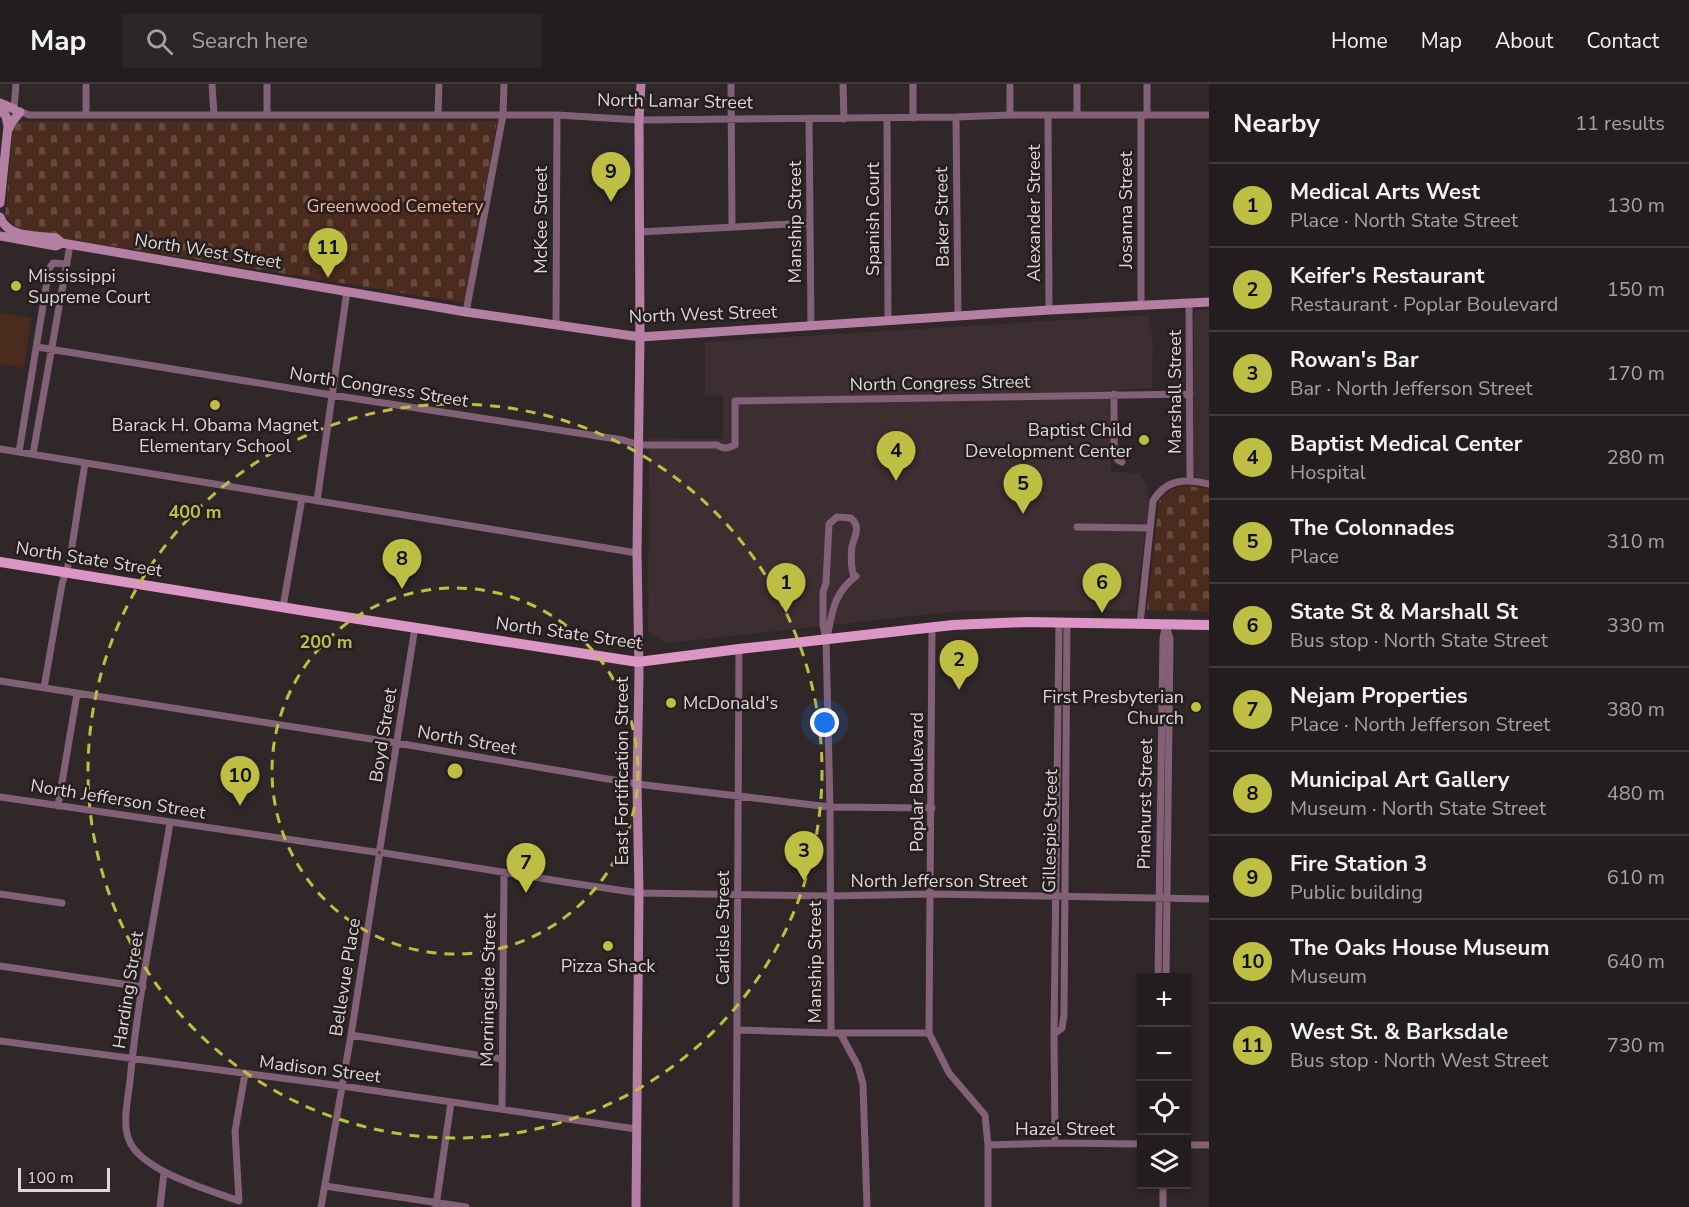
<!DOCTYPE html>
<html lang="en">
<head>
<meta charset="utf-8">
<style>
	body { margin:0; font-family:"Nunito Sans",sans-serif; background:#2c2628; color:#f1f3f6 }
	.controls { position:absolute; right:18px; bottom:18px; display:grid; overflow:hidden; border-radius:0px; box-shadow:0 2px 4px #0004 }
	.controls button { width:54px; height:54px; display:grid; place-items:center; padding:0; border:0; border-bottom:2px solid #413b3d; background:#241d1f; color:#f1f3f6; font:30px sans-serif }
	.scale { position:absolute; left:18px; bottom:15px; width:92px; box-sizing:border-box; padding-left:6px; border:3px solid #ddd7d8; border-top:0; font-size:16px; line-height:21px; white-space:nowrap; color:#ddd7d8; -webkit-text-stroke:4px #261d1f; paint-order:stroke }
	.you { position:absolute; left:825px; top:639px; width:21px; height:21px; margin:-15px; border:4px solid #fff; border-radius:50%; background:#1a73e8; box-shadow:0 0 0 9px #1a73e833 }
	.badge { display:grid; place-items:center; width:39px; height:39px; border-radius:50%; background:#bebf42; color:#111; font-size:20px; font-weight:700 }
	.pin { position:absolute; translate:-50% -50px; filter:drop-shadow(0 2px 3px #0008) }
	.pin::after { content:''; position:absolute; top:32px; width:21px; height:18px; background:inherit; clip-path:polygon(0 0,100% 0,50% 100%) }
	.list { margin:0; padding:0; list-style:none }
	h2 { display:flex; justify-content:space-between; align-items:center; height:78px; margin:0; padding:0 24px; font-size:26px }
	h2 small { font-size:20px; font-weight:400; color:#a3a2a4 }
	.list li { display:grid; grid-template-columns:39px 1fr auto; gap:18px; align-items:center; box-sizing:border-box; height:84px; padding:0 24px; border-top:2px solid #413b3d }
	.list b { display:block; font-size:22px; white-space:nowrap }
	.list p { margin:0; font-size:20px; white-space:nowrap; color:#a3a2a4 }
	.list em { font-size:20px; font-style:normal; color:#a3a2a4 }
	.icon { flex:none; width:33px; height:33px; fill:none; stroke:currentColor; stroke-width:2; stroke-linecap:round; stroke-linejoin:round }
	.map { position:relative; flex:none; width:1209px; height:1123px; overflow:hidden }
	header { display:flex; align-items:center; gap:36px; box-sizing:border-box; height:84px; padding:0 30px; background:#241d1f; border-bottom:2px solid #413b3d }
	header strong { font-size:28px }
	nav { display:flex; gap:33px; margin-inline-start:auto; font-size:21px }
	.search { width:420px; height:54px; background:#2c2628; display:flex; align-items:center; gap:15px; box-sizing:border-box; padding:0 21px; border-radius:0px; color:#a3a2a4; font-size:22px }
	main { display:flex }
	aside { flex:1; background:#241d1f }
	.map>svg:first-child { display:block }
</style>
</head>
<body>
<header>
<strong>Map</strong>
<div class="search"><svg class="icon" aria-label="search" viewBox="0 0 24 24"><circle cx="10" cy="10" r="6"/><path d="M15 15l6 6"/></svg>Search here</div>
<nav><a>Home</a><a>Map</a><a>About</a><a>Contact</a></nav>
</header>
<main>
<div class="map">
<svg width="1209" height="1123" viewBox="0 0 1209 1123">
	<defs>
		<pattern id="cemetery-stones" width="16" height="16" patternUnits="userSpaceOnUse" patternTransform="scale(1.5)"><rect width="16" height="16" fill="#4a2b1d"/><path d="M2 7V4a2 2 0 0 1 4 0v3zM10 15v-3a2 2 0 0 1 4 0v3z" fill="#64493d"/></pattern>
	</defs>
	<rect width="100%" height="100%" fill="#302729"/>
	<path fill="#3d2e32" d="M1196,226H1209V397L1198,394L1194,391V230Z
		M1149,231L1153,261L1152,304L1109,306L1111,388L1140,389L1148,405V426L1135,526H969L667,559L648,548L649,354L723,355V311L705,312V258Z"/>
	<path fill="#4a2b1d" d="M0,229L31,234L24,284L0,280Z"/>
	<path fill="url(#cemetery-stones)" d="M21,37H497L464,219L21,147L5,132L13,42Z
		M1182,401L1209,405V528L1147,526L1159,417L1168,408Z"/>
	<g fill="none" stroke-linecap="round" stroke-linejoin="round">
		<path stroke="#826177" stroke-width="7" d="M16,0L14,25L29,31H557L639,36L956,33L1010,31H1209
			M86,0V31
			M212,0L214,31
			M267,0V31
			M731,0L732,143
			M843,0L844,35
			M1010,0V31
			M1147,0V31
			M438,31L439,0
			M1048,31L1049,226
			M1077,31V0
			M956,33L958,232
			M887,34L888,236
			M913,34V0
			M809,35L811,241
			M639,148L810,139
			M1189,219L1190,396
			M1141,221V31
			M466,228L503,31L504,0
			M556,240L557,31
			M37,263L332,311L623,356L639,361H717C724,366 728,364 735,361
			M1114,310V369L1118,376L1122,378
			M735,361V317L1190,310
			M0,365L637,469
			M19,368L49,185L53,179L67,180
			M33,370L70,161
			M317,417L347,207
			M1077,443L1150,444
			M283,523L302,414
			M1140,540L1153,417C1166,395 1186,394 1209,400
			M932,544L929,949L949,989L985,1031L988,1061V1123
			M827,553C833,527 833,510 856,492
			M0,597L397,659L637,700L830,723L932,724
			M44,604L62,500L70,475L85,379
			M0,713L375,768
			M58,722L77,610
			M170,739C156,824 138,911 130,997C128,1014 122,1040 129,1056C141,1087 209,1106 239,1117L235,1047L245,990
			M380,764L415,543
			M384,769L571,799L639,809L830,812L931,810L1209,815
			M0,810L62,819
			M0,882L143,903
			M1158,894L1163,555L1165,543
			M1166,894L1170,555L1166,541
			M738,946L831,949H929
			M831,949L830,723L826,555L823,541V508L826,499L829,440L837,433L851,434C861,443 855,451 852,462C851,471 851,484 854,493
			M840,949L858,982L863,1000L867,1123
			M1054,950L1062,944L1064,931L1067,539
			M351,951L502,975
			M0,957L342,1002L636,1045
			M502,1025L504,788
			M1055,1059L1054,950L1059,539
			M988,1061L1055,1059L1142,1060
			M1186,1061H1209
			M1163,1100V1123
			M325,1102L466,1123
			M436,1122L451,1018
			M160,1123L164,1089
			M321,1123L351,951L379,773
			M736,1123L739,565"/>
		<path stroke="#b47fa3" stroke-width="9" d="M0,19L14,25
			M0,26L6,32L8,42L0,119
			M8,46L12,38L20,28
			M0,133C8,155 37,151 56,154L62,159
			M0,152L56,162L62,159L466,228L640,253L1049,226L1209,218
			M636,1123L639,809L637,700L639,589L637,469L640,253L639,36L641,0"/>
		<path stroke="#db96c5" stroke-width="10" d="M0,478L306,527L638,578L739,565L953,541L1026,538L1209,541"/>
	</g>
	<g fill="none" stroke="#bebf42" stroke-width="3" stroke-dasharray="10 8">
		<circle cx="455" cy="687" r="183"/>
		<circle cx="455" cy="687" r="367"/>
	</g>
	<g fill="#bebf42" stroke="#261d1f" stroke-width="2">
		<circle cx="16" cy="202" r="6"/>
		<circle cx="215" cy="321" r="6"/>
		<circle cx="1144" cy="356" r="6"/>
		<circle cx="671" cy="619" r="6"/>
		<circle cx="1196" cy="623" r="6"/>
		<circle cx="608" cy="862" r="6"/>
	</g>
	<g text-anchor="middle" stroke-width="5" stroke-linejoin="round" paint-order="stroke">
		<g font-size="18" fill="#ddd7d8" stroke="#261d1f">
			<text transform="translate(675 17) rotate(1)" y="6">North Lamar Street</text>
			<text transform="translate(1126 126) rotate(-90)" y="6">Josanna Street</text>
			<text transform="translate(1034 129) rotate(-90)" y="6">Alexander Street</text>
			<text transform="translate(942 133) rotate(-91)" y="6">Baker Street</text>
			<text transform="translate(873 135) rotate(-90)" y="6">Spanish Court</text>
			<text transform="translate(541 136) rotate(-90)" y="6">McKee Street</text>
			<text transform="translate(795 138) rotate(-90)" y="6">Manship Street</text>
			<text transform="translate(208 167) rotate(9)" y="6">North West Street</text>
			<text transform="translate(703 230) rotate(-2)" y="6">North West Street</text>
			<text transform="translate(940 299) rotate(-1)" y="6">North Congress Street</text>
			<text transform="translate(379 303) rotate(9)" y="6">North Congress Street</text>
			<text transform="translate(1175 308) rotate(-90)" y="6">Marshall Street</text>
			<text transform="translate(89 475) rotate(9)" y="6">North State Street</text>
			<text transform="translate(569 549) rotate(8)" y="6">North State Street</text>
			<text transform="translate(383 651) rotate(-81)" y="6">Boyd Street</text>
			<text transform="translate(467 656) rotate(10)" y="6">North Street</text>
			<text transform="translate(622 687) rotate(-90)" y="6">East Fortification Street</text>
			<text transform="translate(917 698) rotate(-90)" y="6">Poplar Boulevard</text>
			<text transform="translate(118 715) rotate(9)" y="6">North Jefferson Street</text>
			<text transform="translate(1145 720) rotate(-89)" y="6">Pinehurst Street</text>
			<text transform="translate(1050 747) rotate(-89)" y="6">Gillespie Street</text>
			<text x="939" y="803">North Jefferson Street</text>
			<text transform="translate(723 844) rotate(-90)" y="6">Carlisle Street</text>
			<text transform="translate(815 878) rotate(-90)" y="6">Manship Street</text>
			<text transform="translate(345 893) rotate(-81)" y="6">Bellevue Place</text>
			<text transform="translate(128 906) rotate(-81)" y="6">Harding Street</text>
			<text transform="translate(488 906) rotate(-89)" y="6">Morningside Street</text>
			<text transform="translate(320 985) rotate(7)" y="6">Madison Street</text>
			<text x="1065" y="1051">Hazel Street</text>
		</g>
		<g font-size="18" fill="#f8b496" stroke="#261d1f">
			<text x="395" y="128">Greenwood Cemetery</text>
		</g>
		<g font-size="18" fill="#ddd7d8" stroke="#261d1f" text-anchor="start">
			<text x="28" y="198">Mississippi<tspan x="28" dy="21">Supreme Court</tspan></text>
			<text x="215" y="347" text-anchor="middle">Barack H. Obama Magnet<tspan x="215" dy="21">Elementary School</tspan></text>
			<text x="1132" y="352" text-anchor="end">Baptist Child<tspan x="1132" dy="21">Development Center</tspan></text>
			<text x="1184" y="619" text-anchor="end">First Presbyterian<tspan x="1184" dy="21">Church</tspan></text>
			<text x="683" y="625">McDonald's</text>
			<text x="608" y="888" text-anchor="middle">Pizza Shack</text>
		</g>
	</g>
	<circle cx="455" cy="687" r="9" fill="#bebf42" stroke="#261d1f" stroke-width="3"/>
	<g font-size="18" text-anchor="middle" font-weight="bold" fill="#bebf42" stroke="#261d1f" stroke-width="5" stroke-linejoin="round" paint-order="stroke">
		<text x="195" y="434">400 m</text>
		<text x="326" y="564">200 m</text>
	</g>
</svg>
<div class="controls">
<button>+</button>
<button>−</button>
<button><svg class="icon" aria-label="locate" viewBox="0 0 24 24"><circle cx="12" cy="12" r="6"/><path d="M12 2v4M12 18v4M2 12h4M18 12h4"/></svg></button>
<button><svg class="icon" aria-label="layers" viewBox="0 0 24 24"><path d="M12 4l9 5-9 5-9-5zM3 14l9 5 9-5"/></svg></button>
</div>
<div class="scale">100 m</div>
<div class="you"></div>
<div class="pin badge" style="left:786px;top:529px">1</div>
<div class="pin badge" style="left:959px;top:606px">2</div>
<div class="pin badge" style="left:804px;top:797px">3</div>
<div class="pin badge" style="left:896px;top:397px">4</div>
<div class="pin badge" style="left:1023px;top:430px">5</div>
<div class="pin badge" style="left:1102px;top:529px">6</div>
<div class="pin badge" style="left:526px;top:809px">7</div>
<div class="pin badge" style="left:402px;top:505px">8</div>
<div class="pin badge" style="left:611px;top:118px">9</div>
<div class="pin badge" style="left:240px;top:722px">10</div>
<div class="pin badge" style="left:328px;top:194px">11</div>
</div>
<aside>
<h2>Nearby<small>11 results</small></h2>
<ul class="list">
<li><span class="badge">1</span><div><b>Medical Arts West</b><p>Place · North State Street</p></div><em>130 m</em></li>
<li><span class="badge">2</span><div><b>Keifer's Restaurant</b><p>Restaurant · Poplar Boulevard</p></div><em>150 m</em></li>
<li><span class="badge">3</span><div><b>Rowan's Bar</b><p>Bar · North Jefferson Street</p></div><em>170 m</em></li>
<li><span class="badge">4</span><div><b>Baptist Medical Center</b><p>Hospital</p></div><em>280 m</em></li>
<li><span class="badge">5</span><div><b>The Colonnades</b><p>Place</p></div><em>310 m</em></li>
<li><span class="badge">6</span><div><b>State St &amp; Marshall St</b><p>Bus stop · North State Street</p></div><em>330 m</em></li>
<li><span class="badge">7</span><div><b>Nejam Properties</b><p>Place · North Jefferson Street</p></div><em>380 m</em></li>
<li><span class="badge">8</span><div><b>Municipal Art Gallery</b><p>Museum · North State Street</p></div><em>480 m</em></li>
<li><span class="badge">9</span><div><b>Fire Station 3</b><p>Public building</p></div><em>610 m</em></li>
<li><span class="badge">10</span><div><b>The Oaks House Museum</b><p>Museum</p></div><em>640 m</em></li>
<li><span class="badge">11</span><div><b>West St. &amp; Barksdale</b><p>Bus stop · North West Street</p></div><em>730 m</em></li>
</ul>
</aside>
</main>
</body>
</html>
